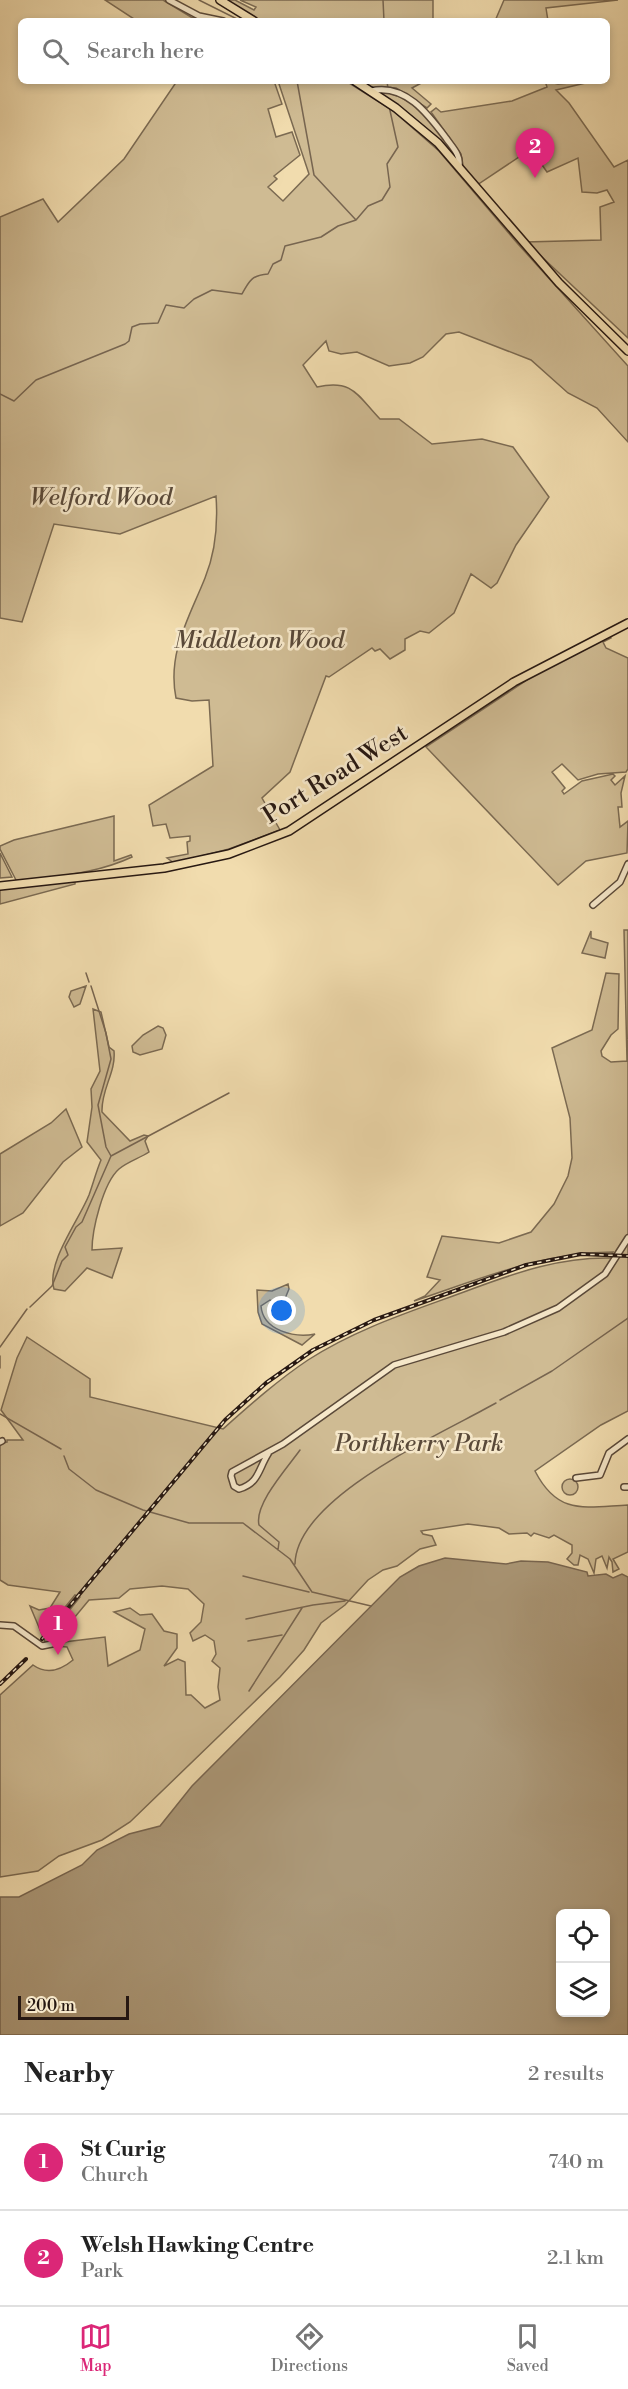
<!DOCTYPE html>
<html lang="en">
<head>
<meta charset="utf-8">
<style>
	body { margin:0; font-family:"Libre Bodoni",serif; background:#f2f2f2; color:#222 }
	.controls { position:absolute; right:18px; bottom:18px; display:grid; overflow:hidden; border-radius:9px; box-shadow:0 3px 9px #0003 }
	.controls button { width:54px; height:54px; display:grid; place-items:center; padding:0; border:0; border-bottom:2px solid #e0e0e0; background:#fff; color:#222; font:30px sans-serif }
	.scale { position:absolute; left:18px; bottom:15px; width:111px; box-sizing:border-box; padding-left:6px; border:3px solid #271812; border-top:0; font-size:16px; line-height:21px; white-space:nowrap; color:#271812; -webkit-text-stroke:4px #f6e8ca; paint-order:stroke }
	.you { position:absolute; left:282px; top:1311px; width:21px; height:21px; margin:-15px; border:4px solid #fff; border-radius:50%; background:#1a73e8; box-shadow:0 0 0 9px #1a73e833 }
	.badge { display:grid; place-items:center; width:39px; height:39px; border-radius:50%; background:#db2777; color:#fff; font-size:20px; font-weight:700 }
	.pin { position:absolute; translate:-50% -50px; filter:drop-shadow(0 2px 3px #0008) }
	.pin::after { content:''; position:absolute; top:32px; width:21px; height:18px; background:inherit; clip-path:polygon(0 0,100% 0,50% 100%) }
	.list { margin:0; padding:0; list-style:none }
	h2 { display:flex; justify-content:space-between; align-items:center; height:78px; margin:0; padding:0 24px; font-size:26px }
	h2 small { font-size:20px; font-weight:400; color:#767676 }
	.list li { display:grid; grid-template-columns:39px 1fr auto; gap:18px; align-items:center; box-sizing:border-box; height:96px; padding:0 24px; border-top:2px solid #e0e0e0 }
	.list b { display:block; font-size:22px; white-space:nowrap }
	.list p { margin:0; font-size:20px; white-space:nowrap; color:#767676 }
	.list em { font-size:20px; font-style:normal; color:#767676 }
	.icon { flex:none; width:33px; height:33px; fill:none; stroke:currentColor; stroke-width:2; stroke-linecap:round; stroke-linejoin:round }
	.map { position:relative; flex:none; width:628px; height:2035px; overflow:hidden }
	.search { position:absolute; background:#fff; box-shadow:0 3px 9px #0003; left:18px; right:18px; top:18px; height:66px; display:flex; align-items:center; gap:15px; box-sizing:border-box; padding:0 21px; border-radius:9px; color:#767676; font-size:22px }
	.sheet { height:270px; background:#fff }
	nav { display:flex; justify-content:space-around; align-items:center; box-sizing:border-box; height:84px; border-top:2px solid #e0e0e0; background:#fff; font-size:16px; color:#767676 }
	nav a { display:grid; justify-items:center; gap:3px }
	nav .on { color:#db2777 }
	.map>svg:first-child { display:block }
</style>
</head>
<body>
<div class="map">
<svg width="628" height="2035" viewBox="0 0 628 2035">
	<rect width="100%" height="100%" fill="#f1dcae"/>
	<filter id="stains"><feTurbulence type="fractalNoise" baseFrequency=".00333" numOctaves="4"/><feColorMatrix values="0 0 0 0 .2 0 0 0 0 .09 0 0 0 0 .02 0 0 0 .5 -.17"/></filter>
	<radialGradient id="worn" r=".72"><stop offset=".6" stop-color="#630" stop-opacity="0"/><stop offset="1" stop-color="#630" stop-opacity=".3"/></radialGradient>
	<path fill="#cfbb93" stroke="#7b6a52" stroke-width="1.5" fill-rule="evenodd" d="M105,0H163L191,17L208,21H137Z
		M227,0H235L254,10L256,7L240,0H433V21H260Z
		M504,0H618L546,8L548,21H495Z
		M177,81H274L282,104L268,109L276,137L292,132L300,155L274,176L277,179L268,187L283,201L309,174L278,81H346L392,110L439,151L518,244L628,366V442L597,408L568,393L531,360L459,332L446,334L423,357L410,363L389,366L357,352L341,354L329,351L326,341L303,365L317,387C353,379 357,395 380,419H399L432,444L482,439L513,447L549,497L516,545L497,583L491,588L471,574L454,613L429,633L420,631L405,639V650L390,659L380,649L375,651L372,648L329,677L326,676L290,772L262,798L280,830L229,849L174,863L167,858L188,854L187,842L190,841V836L170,838L166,824L153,826L149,805L213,766L209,700L192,701L176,698C167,653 189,618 205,578C216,551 218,524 216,496L120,534L54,524L22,622L0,618V217L43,199L58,222L124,159Z
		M359,81H425L412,88L431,104L427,108L396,88L369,87Z
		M545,81L558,84L594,81L556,90L569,103L614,167L628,160V338L526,242L601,240L600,207L614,202L607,190L597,193L582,192L578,158L547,172L531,149L477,185L463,167L461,154L431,112L436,108L441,112L512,101L547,87Z
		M380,91C419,97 436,127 458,157L456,160L390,100L380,94Z
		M609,634L611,638L603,642L606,648L628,658V769L626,772L598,774L578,780L562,764L552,772L565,788L562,791L564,794L582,781L613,774L615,776L611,780L615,785L625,776L621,793L622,807H618L620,827L628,821L627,853L586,861L558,885L426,747L536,674Z
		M114,816V861L131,855L132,857C96,874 56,876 17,882L0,849V846L14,840Z
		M0,853L12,877L0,878Z
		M75,881V884L0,904V889Z
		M624,930H628V1411L601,1425L535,1471C558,1516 585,1507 628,1505V1552L613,1559L619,1569L613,1572L612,1562L609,1557L607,1568L602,1556L596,1559L594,1573L588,1559L580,1555L578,1565H574L567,1559L572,1553V1545L554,1535L549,1538L534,1533L531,1536L527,1533L509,1534L499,1528L468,1524L421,1531L423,1534L432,1536L436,1545L420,1549L397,1566L383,1570L368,1580L345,1605L321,1623L304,1650L280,1677L130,1822L102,1840L59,1856L38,1871L0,1877V1695L33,1665C47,1675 61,1670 73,1660L67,1647L56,1646V1643L105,1637L108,1666L140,1650L145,1629L114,1612L130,1608L140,1615L152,1614L164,1631L177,1634V1648L164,1666L178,1659L185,1662L186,1695H191L205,1708L220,1700L218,1687L220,1668L212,1661L216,1654L214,1641L205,1635L193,1641L190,1633L201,1622L204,1604L188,1589L162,1586L130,1589L119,1598L89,1600L60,1635L46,1644L30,1606L39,1610L50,1608L60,1592L8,1585L0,1580V1443L7,1442V1440H23L1,1410L17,1358L27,1337L90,1379V1397L223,1429C250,1405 278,1380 308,1360C359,1327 416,1310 472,1289C518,1272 561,1257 610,1258L613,1252C543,1252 480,1279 414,1301L425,1296L440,1280L427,1277L442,1236L499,1243L531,1232L554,1204L568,1176L572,1158L570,1118L552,1048L592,1030L606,973L619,974L618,1029L611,1035L601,1051L602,1056L611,1062L627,1061ZM75,1595L80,1597L51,1633L48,1628Z
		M591,931V938L608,943L605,958L582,953Z
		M86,986L80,1004L74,1007L69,997L71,991Z
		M93,1009L101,1012L109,1047L114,1051C116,1073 101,1089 102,1112L130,1141L144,1135L148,1136L145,1141L149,1152C140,1158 127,1162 119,1169C103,1183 92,1230 92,1250L122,1248L112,1278L87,1268L65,1291L54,1289C46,1263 79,1220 89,1195C93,1184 96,1172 101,1160L87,1142L92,1107L91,1089L100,1071Z
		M158,1026L163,1028L166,1035L162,1049L140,1055L133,1052L132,1046L143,1035Z
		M66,1109L82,1147L63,1162L23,1213L0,1226V1154L51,1123Z
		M288,1284L289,1289L284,1301L279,1304L270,1300L261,1306C263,1331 295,1338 315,1334L302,1345L262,1324L258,1312L257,1290L272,1291Z
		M562 1487a8 8 0 1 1 16 0a8 8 0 1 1-16 0Z"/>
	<path fill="#ac9979" stroke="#776550" stroke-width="1.5" fill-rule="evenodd" d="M445,1558L506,1564L521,1561L548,1562L587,1572L588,1576L606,1574L613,1578L622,1574L628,1577V2035H0V1897H19L82,1865L97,1850L129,1834L160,1826L192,1786L400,1577L419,1566ZM560,1914H606V2012H560Z"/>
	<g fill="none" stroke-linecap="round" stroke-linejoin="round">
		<path stroke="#776550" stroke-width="1.5" d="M199,0L241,21
			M383,0L384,21
			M387,81L388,89
			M356,220L368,206L382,200L390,187L387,164L398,147L389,106
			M0,394L14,401L36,380L125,344L129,341L132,327L140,324L158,323L166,305L184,308L194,299L212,290L242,294C249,281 252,275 268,274L273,264L281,260L285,246L321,237L338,226L356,220L314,175L297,81
			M86,973L89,982
			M111,1156L229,1093
			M30,1307L52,1286L62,1261L68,1255L65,1247L76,1227L82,1222L111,1156L106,1147L98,1105L111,1059L106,1033L91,986
			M0,1347L27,1309
			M0,1356V1368
			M500,1400L552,1371L628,1318
			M0,1414L61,1449
			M64,1456L69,1469L96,1490L143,1510L189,1523H243L290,1559L312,1592L371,1606
			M278,1550L279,1542L259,1525C254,1504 288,1467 300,1450
			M295,1564C296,1497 443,1433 496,1403
			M243,1576L309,1592
			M246,1619L313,1605L345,1601
			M248,1641L282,1635
			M249,1691L302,1608"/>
		<g stroke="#5a4939" stroke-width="8">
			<path id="minor" d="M169,0L199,16L223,21
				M371,91C405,83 428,114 446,138C452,147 461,155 459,166
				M593,905L620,882L628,864
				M0,1442L2,1441
				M268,1454C258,1470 259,1483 239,1489L234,1486L231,1476L232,1472L283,1444L394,1365L504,1332L558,1308L605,1274L628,1238
				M576,1478L600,1475L609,1453L628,1439
				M624,1487H628
				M0,1625L14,1626L42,1646L52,1644"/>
		</g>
		<g stroke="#271812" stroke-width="10">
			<path id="major" d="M220,0L254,21
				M355,81L396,108L438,143L559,283L628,351
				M0,886L164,868L229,854L289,831L514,682L628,623"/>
		</g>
		<use href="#minor" stroke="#f6e8ca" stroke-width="5"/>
		<use href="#major" stroke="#f1dcae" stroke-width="7"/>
		<g stroke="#271812" stroke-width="4">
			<path id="rail" d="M42,1639L225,1420L266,1383L313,1350L374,1320L526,1265L581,1254L628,1256
				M0,1684L26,1659"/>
		</g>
		<use href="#rail" stroke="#f6e8ca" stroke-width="1.5" stroke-dasharray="4.5" stroke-linecap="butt"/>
	</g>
	<g text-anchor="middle" stroke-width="5" stroke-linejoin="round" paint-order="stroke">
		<g font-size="24" font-style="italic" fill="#594939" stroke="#f6e8ca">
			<text x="101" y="505">Welford Wood</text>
			<text x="259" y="648">Middleton Wood</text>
			<text x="419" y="1451">Porthkerry Park</text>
		</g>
		<g font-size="24" fill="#271812" stroke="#f6e8ca">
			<text transform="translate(335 774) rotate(-32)" y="8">Port Road West</text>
		</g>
	</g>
	<rect width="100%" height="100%" filter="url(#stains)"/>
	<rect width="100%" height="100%" fill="url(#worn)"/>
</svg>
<div class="controls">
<button><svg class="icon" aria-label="locate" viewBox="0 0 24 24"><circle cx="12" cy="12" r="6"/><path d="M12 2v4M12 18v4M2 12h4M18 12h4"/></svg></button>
<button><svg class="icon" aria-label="layers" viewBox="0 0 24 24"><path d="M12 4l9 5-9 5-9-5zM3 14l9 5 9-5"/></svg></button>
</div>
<div class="scale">200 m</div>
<div class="you"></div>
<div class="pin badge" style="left:58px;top:1655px">1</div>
<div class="pin badge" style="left:535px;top:178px">2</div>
<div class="search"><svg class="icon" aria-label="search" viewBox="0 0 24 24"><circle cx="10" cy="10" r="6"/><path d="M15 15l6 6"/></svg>Search here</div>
</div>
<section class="sheet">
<h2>Nearby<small>2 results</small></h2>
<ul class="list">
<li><span class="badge">1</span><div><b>St Curig</b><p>Church</p></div><em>740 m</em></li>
<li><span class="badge">2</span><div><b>Welsh Hawking Centre</b><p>Park</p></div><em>2.1 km</em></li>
</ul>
</section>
<nav>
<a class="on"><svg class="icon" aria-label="map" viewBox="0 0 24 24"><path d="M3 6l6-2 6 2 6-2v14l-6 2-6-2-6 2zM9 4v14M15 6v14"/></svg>Map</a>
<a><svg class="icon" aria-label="directions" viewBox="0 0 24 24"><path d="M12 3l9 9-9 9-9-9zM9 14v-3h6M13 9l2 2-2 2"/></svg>Directions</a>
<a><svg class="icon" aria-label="saved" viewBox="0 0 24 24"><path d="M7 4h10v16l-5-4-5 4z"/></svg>Saved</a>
</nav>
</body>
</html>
